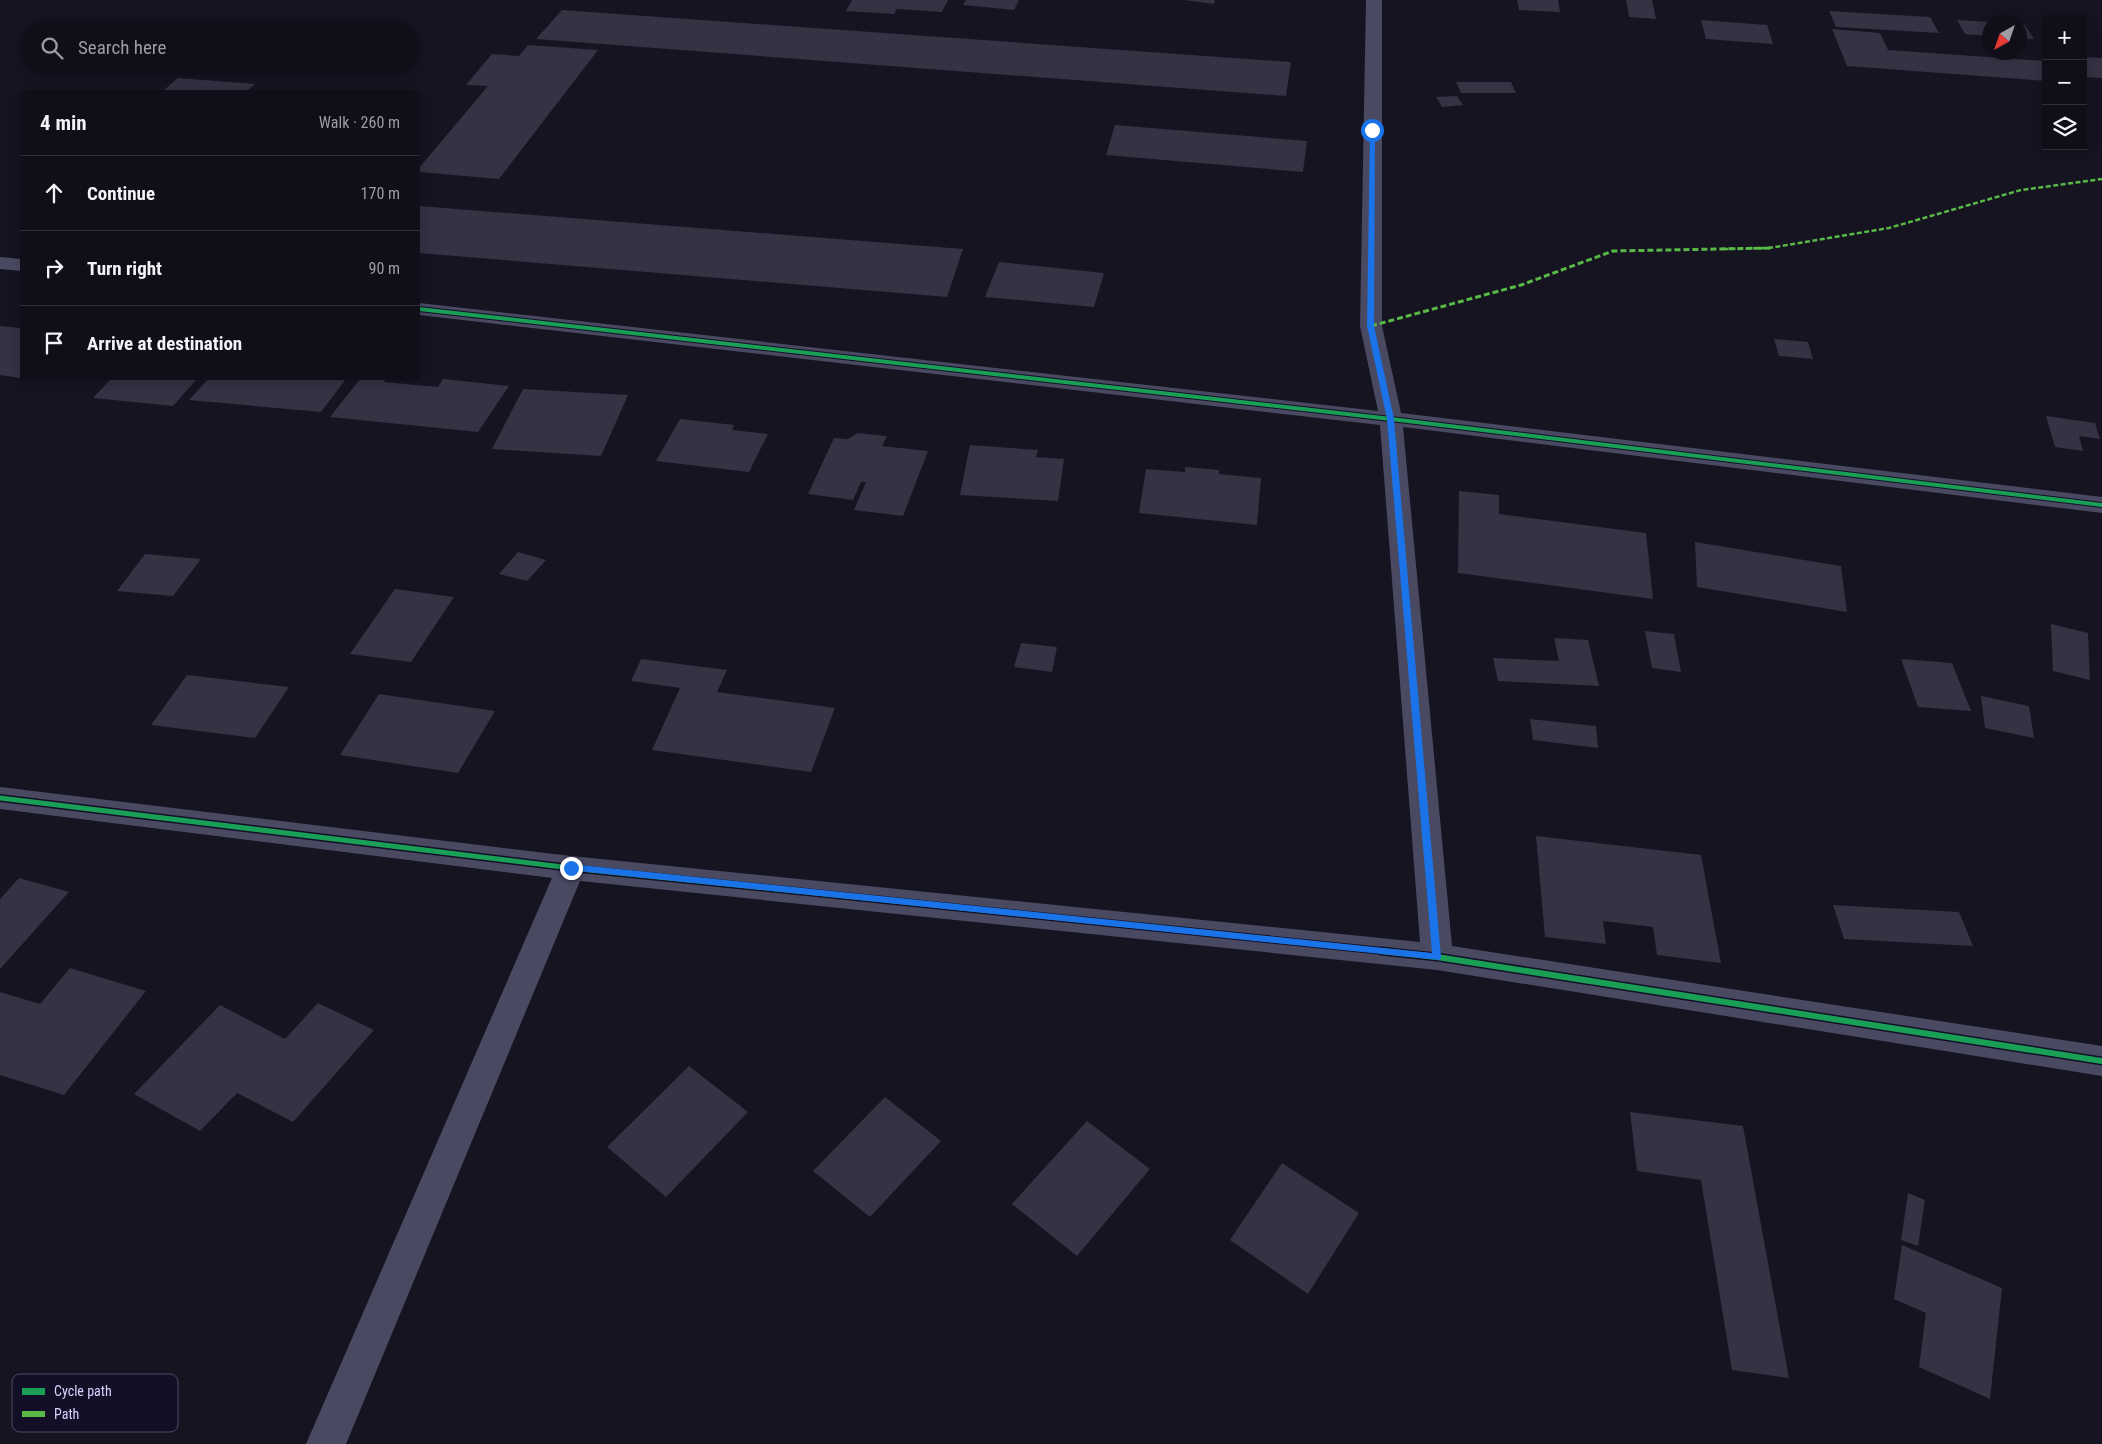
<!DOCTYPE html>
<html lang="en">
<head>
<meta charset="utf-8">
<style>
	body { margin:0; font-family:"Roboto Condensed",sans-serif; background:#1e1d26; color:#f1f3f6 }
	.controls { position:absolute; right:15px; top:15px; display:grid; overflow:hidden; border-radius:0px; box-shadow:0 2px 12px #0003 }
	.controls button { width:45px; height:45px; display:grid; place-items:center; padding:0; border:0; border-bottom:1px solid #302f38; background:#100f19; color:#f1f3f6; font:25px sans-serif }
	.compass { position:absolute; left:1982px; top:15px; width:45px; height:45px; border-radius:50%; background:#100f19; box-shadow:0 2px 12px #0003; rotate:220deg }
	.stop { position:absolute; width:15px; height:15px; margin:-11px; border:4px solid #1a73e8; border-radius:50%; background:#fff }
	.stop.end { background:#1a73e8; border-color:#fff; box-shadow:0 1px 5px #0008 }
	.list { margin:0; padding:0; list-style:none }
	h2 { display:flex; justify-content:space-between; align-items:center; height:65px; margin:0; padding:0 20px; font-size:21px }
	h2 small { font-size:16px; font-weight:400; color:#9c9ca2 }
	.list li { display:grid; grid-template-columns:32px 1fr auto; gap:15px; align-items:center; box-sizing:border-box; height:75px; padding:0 20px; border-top:1px solid #302f38 }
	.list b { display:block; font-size:19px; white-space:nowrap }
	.list em { font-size:16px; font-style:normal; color:#9c9ca2 }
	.icon { flex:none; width:28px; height:28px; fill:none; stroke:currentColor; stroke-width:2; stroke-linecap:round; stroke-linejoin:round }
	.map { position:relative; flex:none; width:2102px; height:1444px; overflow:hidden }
	.search { position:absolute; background:#100f19; box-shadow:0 2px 12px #0003; left:20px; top:20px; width:400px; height:55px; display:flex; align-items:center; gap:12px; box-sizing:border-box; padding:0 18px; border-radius:28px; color:#9c9ca2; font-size:19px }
	.panel { position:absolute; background:#100f19; box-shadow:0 2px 12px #0003; left:20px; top:90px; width:400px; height:290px; border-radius:0px }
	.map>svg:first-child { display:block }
</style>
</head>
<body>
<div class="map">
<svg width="2102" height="1444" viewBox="0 0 2102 1444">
	<rect width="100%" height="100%" fill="#161421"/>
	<path fill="#343243" d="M852,0H948L942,12L897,9L894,14L846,11Z
		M966,0H1019L1014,10L963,5Z
		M1184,0H1215L1214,4Z
		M1517,0H1558L1560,12L1519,10Z
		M1626,0H1652L1656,19L1629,17Z
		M562,10L1291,62L1286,96L536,39Z
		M1829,11L1930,17L1939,33L1836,27Z
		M1701,20L1767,25L1773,44L1706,39Z
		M1957,20L1990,22V36L1965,34Z
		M2020,24L2025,25L2034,39L2020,38Z
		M1832,29L1880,33L1888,50L2046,61V81L1847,66Z
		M528,45L598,50L499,179L419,172V168L488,86L466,85L492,54L519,56Z
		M2083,57L2102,58V78L2083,77Z
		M178,78L255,84L247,91H163Z
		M1456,82H1511L1516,93H1461Z
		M1457,96L1463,105L1442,107L1436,97Z
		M1115,125L1307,141L1303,172L1106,155Z
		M419,206L963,249L947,297L419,253Z
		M999,262L1104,273L1094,307L985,297Z
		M0,326L21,328V378L0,375Z
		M1774,339L1808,342L1813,359L1779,356Z
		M111,379H197L173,406L93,398Z
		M208,379H346L321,412L189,400Z
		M360,379H386L384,382L438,387L443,379L509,386L478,432L330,417Z
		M523,389L628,395L601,456L492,449Z
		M2046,416L2095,423L2100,439L2079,436L2083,451L2055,447Z
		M680,419L734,425L732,430L768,434L749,472L656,461Z
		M857,433L887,436L882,446L928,451L903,516L854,510L866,482H861L853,500L808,494L834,438L848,439Z
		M970,445L1038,450L1036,457L1064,459L1058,501L960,495Z
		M1185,467L1219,470V474L1261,478L1257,525L1139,513L1146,469L1185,472Z
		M1459,491L1499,495V514L1646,533L1653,599L1458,573Z
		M1695,542L1841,566L1847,612L1697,587Z
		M518,552L546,560L527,581L499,574Z
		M145,554L201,559L173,596L117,591Z
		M395,589L454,597L411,662L350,654Z
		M2051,624L2088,633L2090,680L2053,671Z
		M1645,631L1674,634L1681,672L1652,668Z
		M1554,638L1588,640L1599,686L1498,681L1493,658L1559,661Z
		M1021,643L1057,647L1052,672L1014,667Z
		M641,659L727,670L717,692L835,708L811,772L652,750L680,688L631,681Z
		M1901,659L1952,663L1971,711L1918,707Z
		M187,675L289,687L255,738L151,725Z
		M379,694L495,711L458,773L340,755Z
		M1981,696L2029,706L2034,738L1985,728Z
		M1530,719L1596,726L1598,748L1533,740Z
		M1536,836L1701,855L1721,963L1657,955L1653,927L1603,921L1606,944L1545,937Z
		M19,878L69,892L0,969V899Z
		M1833,905L1959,912L1973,946L1844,939Z
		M70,968L146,991L64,1095L0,1075V992L40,1004Z
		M318,1003L374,1030L293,1122L237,1093L200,1131L134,1094L220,1005L285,1039Z
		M689,1066L748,1112L666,1197L607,1147Z
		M885,1097L941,1141L870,1217L813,1171Z
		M1630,1112L1743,1126L1789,1378L1732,1370L1701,1180L1637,1171Z
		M1087,1121L1150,1169L1077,1256L1012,1204Z
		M1282,1163L1359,1213L1308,1294L1230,1240Z
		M1908,1193L1925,1200L1918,1246L1901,1240Z
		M1902,1245L2002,1288L1990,1399L1919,1367L1926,1313L1894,1299Z"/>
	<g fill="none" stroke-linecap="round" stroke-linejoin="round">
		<path fill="#4a4962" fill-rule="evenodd" d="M1366,0H1382V326L1401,413L2102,497V513L1403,427L1452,946L2102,1046V1076L1437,970L580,881L346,1444H306L552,878L0,809V787L571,856L1420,942L1380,425L419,315V303L1378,411L1360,326Z
			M0,257L21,259V271L0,269Z"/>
		<path stroke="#58b947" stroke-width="2.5" stroke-dasharray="5 2.5" stroke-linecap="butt" d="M1723,249L1769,248L1889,228L2021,190L2102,179"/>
		<path stroke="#58b947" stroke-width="3" stroke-dasharray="6 3" stroke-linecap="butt" d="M1371,326L1521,285L1613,251L1771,248"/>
		<g stroke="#130f26" stroke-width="6">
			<path id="cycleway-far2" d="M419,309L1391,419L2102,505"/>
		</g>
		<g stroke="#130f26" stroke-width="8">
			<path id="cycleway-far1" d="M0,798L571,868L1393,952"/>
		</g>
		<g stroke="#130f26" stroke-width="9">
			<path id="cycleway" d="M1381,951L1437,957L2102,1061"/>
		</g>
		<use href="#cycleway-far2" stroke="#1a9f57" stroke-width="4"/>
		<use href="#cycleway-far1" stroke="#1a9f57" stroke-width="5"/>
		<use href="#cycleway" stroke="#1a9f57" stroke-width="6"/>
	</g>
	<path fill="#1a73e8" d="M1372,128L1375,130L1374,326L1394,419L1441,957L1440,960L568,870V865L571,864L1432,953L1387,419L1367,326L1370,130Z"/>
	<rect x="12" y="1374" width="166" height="58" rx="8" fill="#130f26" stroke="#4e4a67" stroke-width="1"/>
	<rect x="22" y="1388" width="23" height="7" fill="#1a9f57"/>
	<rect x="22" y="1411" width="23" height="6" fill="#58b947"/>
	<g font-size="14" fill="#d9d4ff">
		<text x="54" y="1396">Cycle path</text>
		<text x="54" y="1419">Path</text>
	</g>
</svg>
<div class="controls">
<button>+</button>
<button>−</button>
<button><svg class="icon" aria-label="layers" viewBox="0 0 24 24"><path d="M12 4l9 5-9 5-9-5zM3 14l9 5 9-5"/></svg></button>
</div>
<svg class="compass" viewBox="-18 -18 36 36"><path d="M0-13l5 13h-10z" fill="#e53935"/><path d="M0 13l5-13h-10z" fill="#9c9ca2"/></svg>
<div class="stop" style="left:1372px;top:130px"></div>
<div class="stop end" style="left:571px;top:868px"></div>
<div class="search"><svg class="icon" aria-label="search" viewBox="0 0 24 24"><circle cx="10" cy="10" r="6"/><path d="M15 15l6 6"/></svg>Search here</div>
<section class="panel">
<h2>4 min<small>Walk · 260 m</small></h2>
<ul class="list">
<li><svg class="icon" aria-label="ahead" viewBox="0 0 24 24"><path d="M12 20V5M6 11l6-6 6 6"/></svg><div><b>Continue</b></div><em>170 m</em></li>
<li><svg class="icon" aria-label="right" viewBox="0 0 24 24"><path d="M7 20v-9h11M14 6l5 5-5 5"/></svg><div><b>Turn right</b></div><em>90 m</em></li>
<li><svg class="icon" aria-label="arrive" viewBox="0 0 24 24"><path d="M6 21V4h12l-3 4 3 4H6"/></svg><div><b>Arrive at destination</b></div></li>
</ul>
</section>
</div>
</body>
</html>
